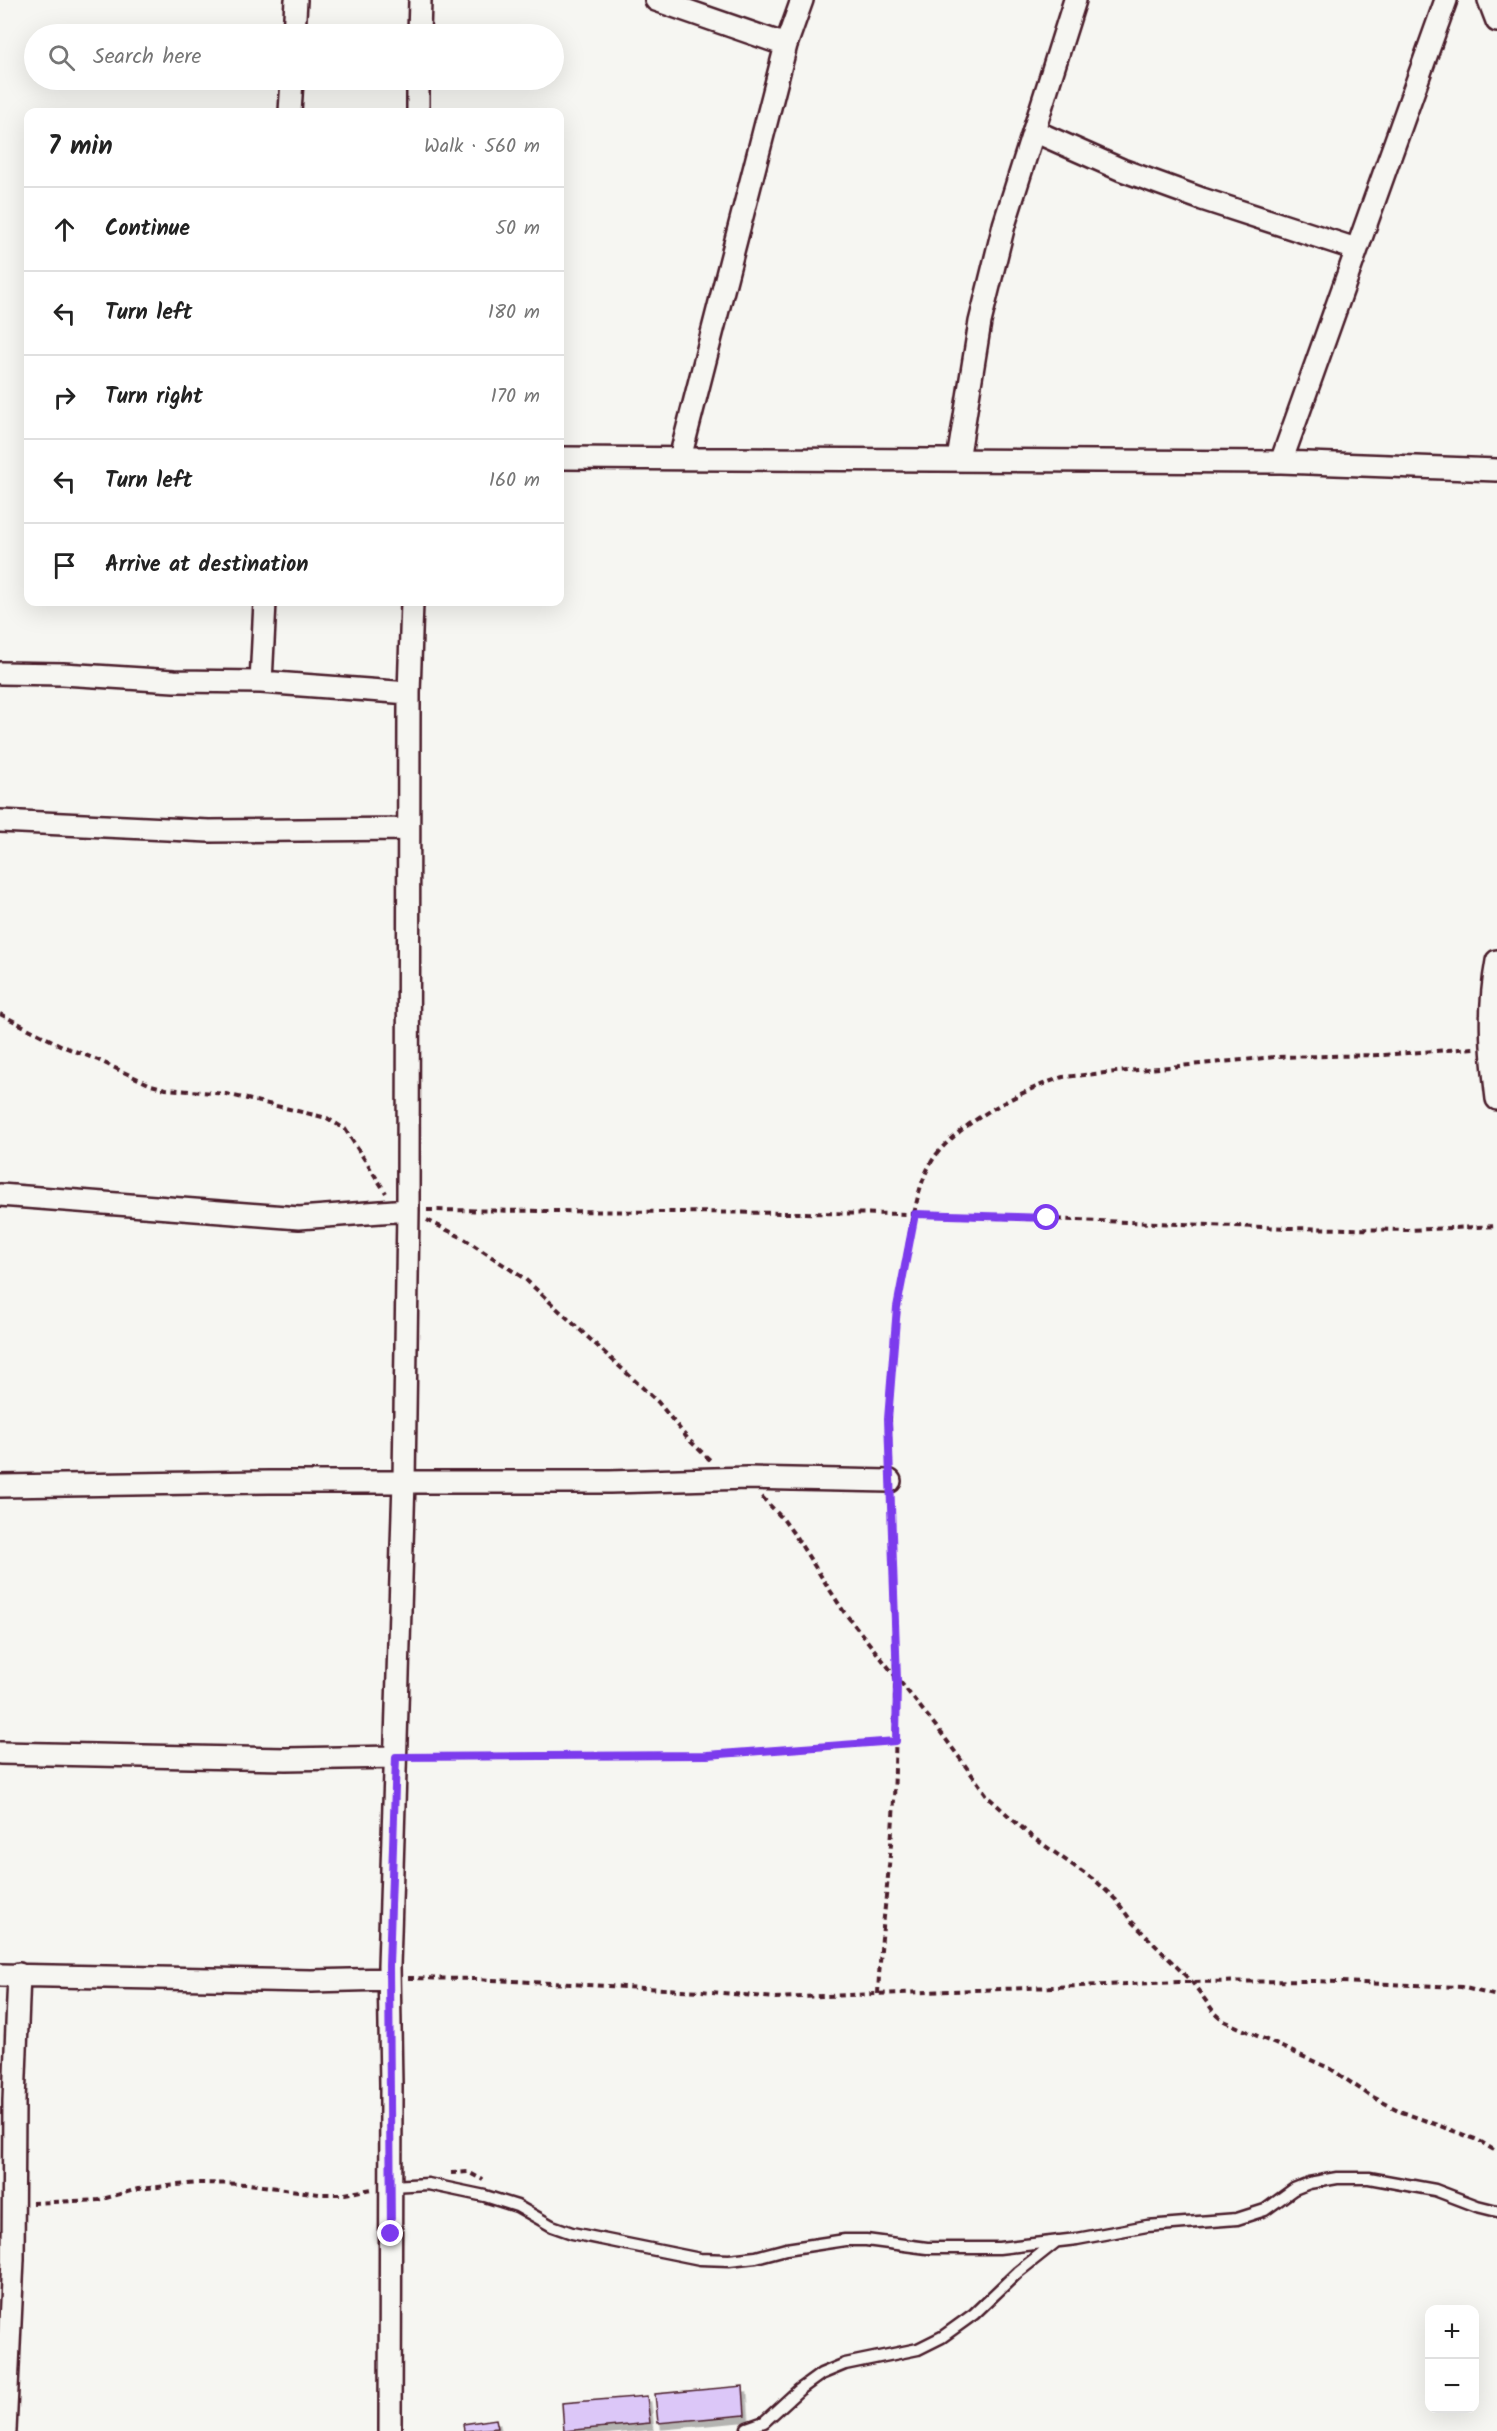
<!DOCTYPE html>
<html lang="en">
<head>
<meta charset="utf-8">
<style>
	body { margin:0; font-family:Kalam,sans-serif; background:#f2f2f2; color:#222 }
	.controls { position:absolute; right:18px; bottom:18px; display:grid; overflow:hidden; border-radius:12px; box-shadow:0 6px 24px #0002 }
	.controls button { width:54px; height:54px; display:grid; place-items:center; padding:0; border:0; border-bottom:2px solid #e0e0e0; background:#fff; color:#222; font:30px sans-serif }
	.stop { position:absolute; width:18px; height:18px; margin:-14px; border:4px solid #7c3aed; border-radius:50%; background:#fff }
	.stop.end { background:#7c3aed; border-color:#fff; box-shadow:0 2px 6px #0008 }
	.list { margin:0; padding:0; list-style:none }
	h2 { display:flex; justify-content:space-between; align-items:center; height:78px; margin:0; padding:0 24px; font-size:26px }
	h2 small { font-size:20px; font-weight:400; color:#767676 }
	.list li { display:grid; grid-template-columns:39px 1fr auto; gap:18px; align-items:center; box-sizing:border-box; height:84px; padding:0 24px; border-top:2px solid #e0e0e0 }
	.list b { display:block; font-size:22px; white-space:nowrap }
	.list em { font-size:20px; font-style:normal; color:#767676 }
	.icon { flex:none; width:33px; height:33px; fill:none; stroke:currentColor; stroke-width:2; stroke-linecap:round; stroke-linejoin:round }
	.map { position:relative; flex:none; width:1497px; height:2431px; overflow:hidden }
	.search { position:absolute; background:#fff; box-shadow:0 6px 24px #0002; left:24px; top:24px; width:540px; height:66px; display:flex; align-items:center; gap:15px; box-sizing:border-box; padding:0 21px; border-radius:33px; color:#767676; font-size:22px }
	.panel { position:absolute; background:#fff; box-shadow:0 6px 24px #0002; left:24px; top:108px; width:540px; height:498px; border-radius:12px }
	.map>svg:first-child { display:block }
</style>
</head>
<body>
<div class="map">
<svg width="1497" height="2431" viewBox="0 0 1497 2431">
	<defs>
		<filter id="shadow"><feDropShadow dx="3.5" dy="6" stdDeviation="0" flood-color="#0004"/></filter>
	</defs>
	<rect width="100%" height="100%" fill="#f6f6f2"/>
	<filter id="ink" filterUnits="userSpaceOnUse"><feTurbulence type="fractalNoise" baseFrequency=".0167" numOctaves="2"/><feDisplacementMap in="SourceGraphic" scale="12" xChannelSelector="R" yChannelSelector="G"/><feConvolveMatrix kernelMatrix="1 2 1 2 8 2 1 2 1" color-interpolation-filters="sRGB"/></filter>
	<g filter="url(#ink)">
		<path fill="#dcc7f8" stroke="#4a1f2b" stroke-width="1.5" filter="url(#shadow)" d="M743,2386L745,2415L658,2423L655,2394Z
			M647,2396L650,2423L564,2431L562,2403Z
			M496,2419L498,2428L464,2431L463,2424Z"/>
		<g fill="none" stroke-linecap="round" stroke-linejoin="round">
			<g stroke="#4a1f2b" stroke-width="15">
				<path id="service" d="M391,2186L428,2184L485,2196L517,2206L552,2226L572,2233L700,2259L729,2260L756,2257L786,2249L845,2240H866L927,2248H999L1077,2239L1147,2226L1237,2219L1265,2210L1294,2189L1309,2183L1337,2178H1369L1435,2190L1477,2206L1497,2211
					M747,2428L764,2422L799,2390L821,2374L845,2364L918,2349L942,2337L974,2314L1018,2272L1057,2241"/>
			</g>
			<g stroke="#4a1f2b" stroke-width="26">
				<path id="minor" d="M656,0L786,45
					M1489,0L1497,21
					M294,34L296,0
					M419,34L420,0
					M290,112L292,80
					M418,112V80
					M1034,131L1122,170L1202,199L1356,249
					M560,458L1281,462L1497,470
					M680,458L786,45L802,0
					M958,460L980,322L1004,225L1075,0
					M1281,462L1446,0
					M0,673L63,674L174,681L261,682L409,693
					M261,682L265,602
					M0,821L209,831L407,829
					M1497,961C1488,1010 1491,1050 1497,1099
					M0,1195L299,1218L408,1210
					M0,1486L270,1482H610L748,1478L890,1481
					M0,1753L286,1759L396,1757
					M0,1975L311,1981L389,1979
					M5,2431L13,2259L14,2101L19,1974
					M390,2431L391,2085L389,1966L404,1481L408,1210L409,693L412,602"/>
			</g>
			<path stroke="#4a1f2b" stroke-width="4" stroke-dasharray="6 4.5" stroke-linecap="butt" d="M0,1014L62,1046L98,1060L151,1085L166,1089L226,1094L327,1118L345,1129L386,1193
				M427,1210L915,1214L1288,1228L1409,1230L1497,1226
				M427,1220L463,1238L525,1279L658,1402L688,1439L710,1460
				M890,1464C887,1388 895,1315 909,1241C915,1212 918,1180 936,1155C961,1122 1024,1089 1063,1077L1275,1057L1382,1055L1474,1048
				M762,1497L783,1519L796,1537L844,1612L942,1734L989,1798L1031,1836L1097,1882L1116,1900L1132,1922L1192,1982L1214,2012L1224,2021L1331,2069L1369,2095L1402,2112L1478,2140L1497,2152
				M414,1757L707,1755L896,1741
				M408,1978L475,1979L701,1991L775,1998L1179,1982L1315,1981L1461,1987L1497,1996
				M878,1994C881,1929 891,1864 894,1799C898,1698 894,1599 891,1498
				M451,2173L468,2172L483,2180
				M32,2203L99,2200L138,2189L198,2183L249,2184L319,2194H345L372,2189"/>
			<use href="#service" stroke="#f6f6f2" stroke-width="10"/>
			<use href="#minor" stroke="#f6f6f2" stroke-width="21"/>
		</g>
	</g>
	<g fill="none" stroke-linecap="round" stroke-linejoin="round" filter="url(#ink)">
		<path stroke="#7c3aed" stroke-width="8" d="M391,2234L389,1966L396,1757L707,1755L896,1741L897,1680L888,1419L897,1307L915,1214L1047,1218"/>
	</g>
</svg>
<div class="controls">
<button>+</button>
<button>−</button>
</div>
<div class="stop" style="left:1047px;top:1218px"></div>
<div class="stop end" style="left:391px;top:2234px"></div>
<div class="search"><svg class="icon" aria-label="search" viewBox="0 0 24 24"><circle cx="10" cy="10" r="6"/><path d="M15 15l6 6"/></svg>Search here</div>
<section class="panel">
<h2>7 min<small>Walk · 560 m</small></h2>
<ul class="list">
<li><svg class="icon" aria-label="ahead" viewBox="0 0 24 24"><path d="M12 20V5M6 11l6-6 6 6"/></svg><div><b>Continue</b></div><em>50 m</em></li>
<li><svg class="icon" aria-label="left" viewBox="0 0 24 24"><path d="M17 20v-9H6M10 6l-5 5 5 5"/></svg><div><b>Turn left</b></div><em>180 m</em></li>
<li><svg class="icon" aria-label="right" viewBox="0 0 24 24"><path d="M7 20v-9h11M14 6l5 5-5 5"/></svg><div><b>Turn right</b></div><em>170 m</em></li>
<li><svg class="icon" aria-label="left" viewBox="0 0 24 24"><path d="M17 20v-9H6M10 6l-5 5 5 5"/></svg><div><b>Turn left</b></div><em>160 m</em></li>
<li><svg class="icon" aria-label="arrive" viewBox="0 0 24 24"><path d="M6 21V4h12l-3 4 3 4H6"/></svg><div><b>Arrive at destination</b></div></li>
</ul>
</section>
</div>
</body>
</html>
